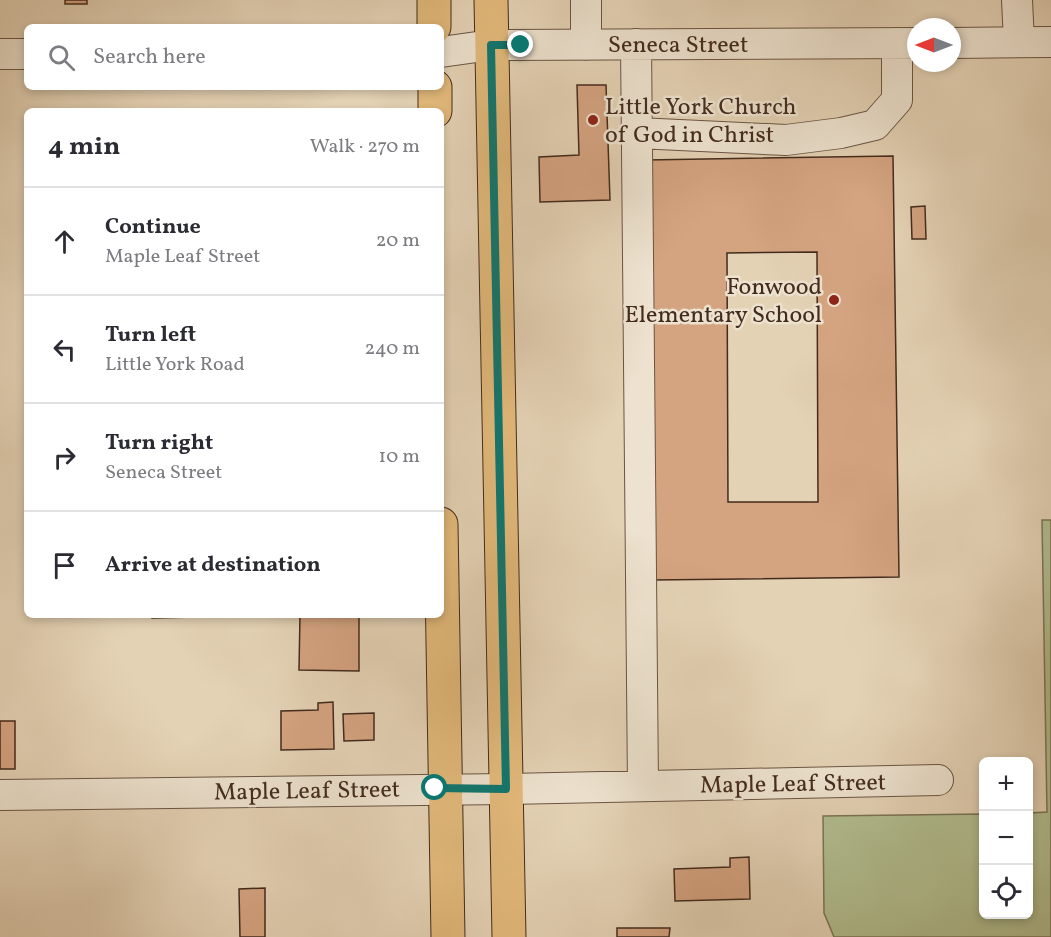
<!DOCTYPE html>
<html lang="en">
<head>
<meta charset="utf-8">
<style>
	body { margin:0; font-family:Vollkorn,serif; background:#f2f2f3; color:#2b2b33 }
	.controls { position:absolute; right:18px; bottom:18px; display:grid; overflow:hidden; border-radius:9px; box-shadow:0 3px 9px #0003 }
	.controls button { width:54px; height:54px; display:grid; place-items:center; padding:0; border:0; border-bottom:2px solid #e1e1e2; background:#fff; color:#2b2b33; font:30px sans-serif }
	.compass { position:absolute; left:907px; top:18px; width:54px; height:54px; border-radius:50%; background:#fff; box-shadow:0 3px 9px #0003; rotate:270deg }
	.stop { position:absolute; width:18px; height:18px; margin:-14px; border:4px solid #0f766e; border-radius:50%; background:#fff }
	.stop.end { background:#0f766e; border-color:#fff; box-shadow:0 2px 6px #0008 }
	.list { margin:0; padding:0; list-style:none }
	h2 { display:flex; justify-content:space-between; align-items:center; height:78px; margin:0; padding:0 24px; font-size:26px }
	h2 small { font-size:20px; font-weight:400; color:#7c7c81 }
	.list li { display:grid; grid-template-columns:39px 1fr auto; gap:18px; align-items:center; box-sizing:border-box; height:108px; padding:0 24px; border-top:2px solid #e1e1e2 }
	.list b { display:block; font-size:22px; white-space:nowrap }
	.list p { margin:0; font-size:20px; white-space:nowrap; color:#7c7c81 }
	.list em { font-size:20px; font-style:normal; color:#7c7c81 }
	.icon { flex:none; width:33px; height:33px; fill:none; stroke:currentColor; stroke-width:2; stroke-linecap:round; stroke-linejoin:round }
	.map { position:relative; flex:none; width:1051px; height:937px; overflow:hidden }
	.search { position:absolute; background:#fff; box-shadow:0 3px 9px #0003; left:24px; top:24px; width:420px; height:66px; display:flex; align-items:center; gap:15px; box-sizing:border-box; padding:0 21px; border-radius:9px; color:#7c7c81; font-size:22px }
	.panel { position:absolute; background:#fff; box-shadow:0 3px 9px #0003; left:24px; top:108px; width:420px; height:510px; border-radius:9px }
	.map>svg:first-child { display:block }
</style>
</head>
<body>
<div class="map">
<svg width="1051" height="937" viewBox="0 0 1051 937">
	<rect width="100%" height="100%" fill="#e4d2b5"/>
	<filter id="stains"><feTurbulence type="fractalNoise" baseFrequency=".00333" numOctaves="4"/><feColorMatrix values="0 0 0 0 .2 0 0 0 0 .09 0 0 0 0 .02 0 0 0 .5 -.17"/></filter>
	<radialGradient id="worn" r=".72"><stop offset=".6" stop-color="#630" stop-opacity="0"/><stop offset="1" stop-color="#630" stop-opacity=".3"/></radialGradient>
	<path fill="#b1bd8f" stroke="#7a7456" stroke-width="1.5" d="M1042,520H1051V937H834L824,913L823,816L983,814L984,914H1028L1029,813L1047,812Z"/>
	<path fill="#d4a380" stroke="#432b1d" stroke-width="1.5" fill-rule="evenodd" d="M65,0H87V4H65Z
		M577,85H606L610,200L540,202L539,157L579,155Z
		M893,156L899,577L652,580L646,160ZM817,252L818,502H728L727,253Z
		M925,206L926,239H912L911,207Z
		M152,615H196V617L152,618Z
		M300,615H359V671L299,670Z
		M333,702L334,749L281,750V711L318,710V703Z
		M374,713V740L344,741L343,714Z
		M0,721H15V769H0Z
		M749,857L750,899L675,901L674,869L730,867V858Z
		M265,888V937H240L239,889Z
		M617,928H670L669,937H617Z"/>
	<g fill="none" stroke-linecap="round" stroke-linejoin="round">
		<g stroke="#6b5543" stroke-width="32">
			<path id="minor" d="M586,0V45
				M1017,0L1019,42
				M952,43L1051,42
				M636,44L643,786
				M441,52L491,45L916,43
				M0,54H27
				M637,133L786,140L841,133L875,125L897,100V43
				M0,795L506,789L938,780"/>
		</g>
		<g stroke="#432b1d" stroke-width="35">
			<path id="major" d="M434,0V27
				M491,0L509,937
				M435,87V111
				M441,524L448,937"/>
		</g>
		<use href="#minor" stroke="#ede2cf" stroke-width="30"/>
		<use href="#major" stroke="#e2b97a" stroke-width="33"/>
	</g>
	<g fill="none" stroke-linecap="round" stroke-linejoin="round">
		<path stroke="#0f766e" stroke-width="8" d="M435,788L506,789L491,45H521"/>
	</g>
	<g fill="#8f2418" stroke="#ede2cf" stroke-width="2">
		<circle cx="593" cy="120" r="6"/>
		<circle cx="834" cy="300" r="6"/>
	</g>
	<g text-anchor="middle" stroke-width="5" stroke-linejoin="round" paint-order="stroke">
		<g font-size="24" fill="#432b1d" stroke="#ede2cf">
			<text x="678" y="52">Seneca Street</text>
			<text transform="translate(793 783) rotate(-1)" y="8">Maple Leaf Street</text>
			<text transform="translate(307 790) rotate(-1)" y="8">Maple Leaf Street</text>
		</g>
		<g font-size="24" fill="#432b1d" stroke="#ede2cf" text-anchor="start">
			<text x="605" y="114">Little York Church<tspan x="605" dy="28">of God in Christ</tspan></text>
			<text x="822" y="294" text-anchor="end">Fonwood<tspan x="822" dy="28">Elementary School</tspan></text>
		</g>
	</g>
	<rect width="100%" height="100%" filter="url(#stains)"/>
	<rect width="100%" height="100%" fill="url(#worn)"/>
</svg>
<div class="controls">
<button>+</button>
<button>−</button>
<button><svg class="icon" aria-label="locate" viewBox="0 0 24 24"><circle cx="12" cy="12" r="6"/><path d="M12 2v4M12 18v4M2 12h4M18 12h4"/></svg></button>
</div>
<svg class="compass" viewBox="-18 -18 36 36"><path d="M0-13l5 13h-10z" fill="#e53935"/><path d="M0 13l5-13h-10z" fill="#7c7c81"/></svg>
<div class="stop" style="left:435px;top:788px"></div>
<div class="stop end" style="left:521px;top:45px"></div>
<div class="search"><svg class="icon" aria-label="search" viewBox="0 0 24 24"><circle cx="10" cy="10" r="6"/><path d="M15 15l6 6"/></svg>Search here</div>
<section class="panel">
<h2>4 min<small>Walk · 270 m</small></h2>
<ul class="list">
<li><svg class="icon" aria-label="ahead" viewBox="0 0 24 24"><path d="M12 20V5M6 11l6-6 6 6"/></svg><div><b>Continue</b><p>Maple Leaf Street</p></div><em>20 m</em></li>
<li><svg class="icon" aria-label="left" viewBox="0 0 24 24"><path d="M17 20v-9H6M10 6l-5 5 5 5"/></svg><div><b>Turn left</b><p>Little York Road</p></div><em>240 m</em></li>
<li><svg class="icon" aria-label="right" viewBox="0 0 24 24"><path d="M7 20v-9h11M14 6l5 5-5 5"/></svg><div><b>Turn right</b><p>Seneca Street</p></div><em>10 m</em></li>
<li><svg class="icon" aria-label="arrive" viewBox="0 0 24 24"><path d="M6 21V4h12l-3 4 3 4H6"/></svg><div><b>Arrive at destination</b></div></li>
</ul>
</section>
</div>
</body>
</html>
